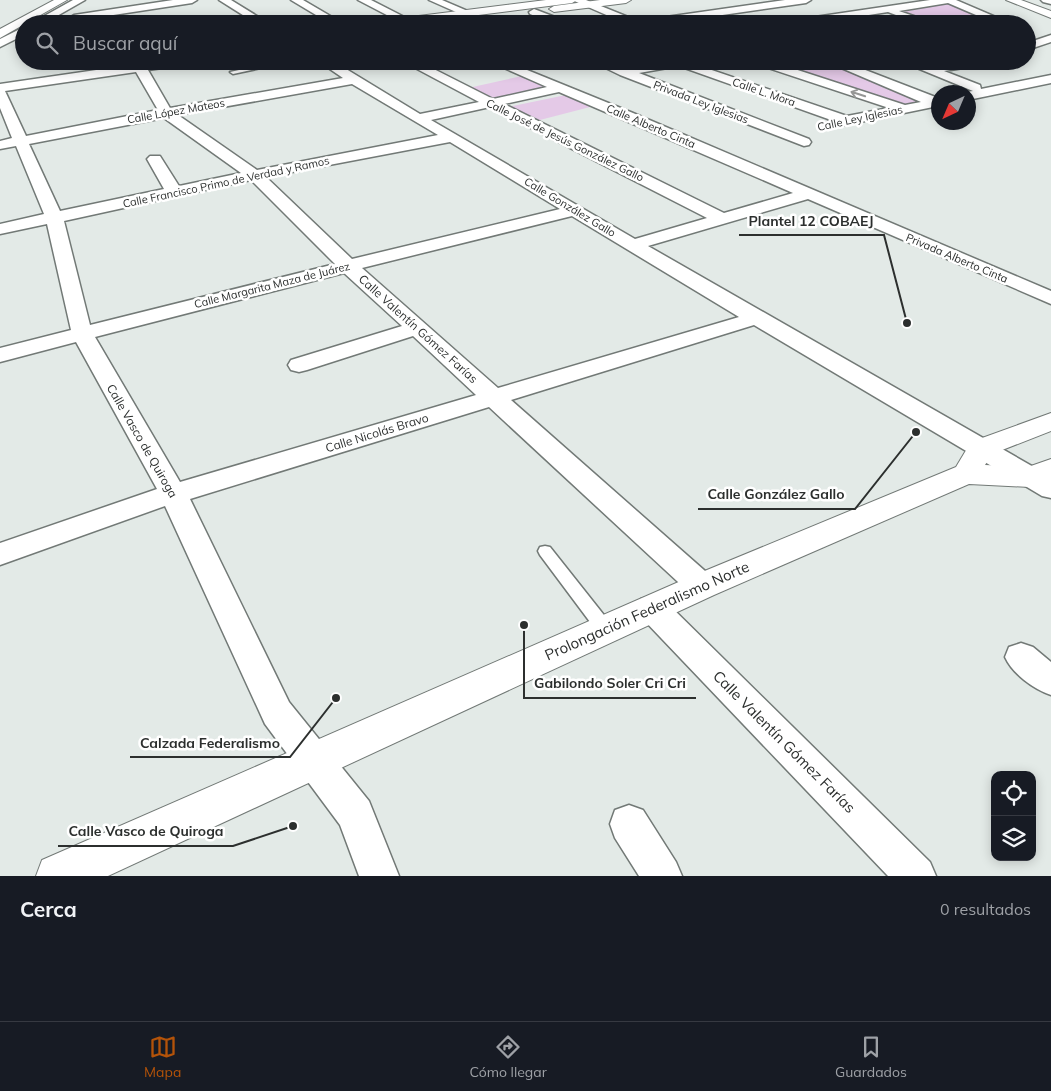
<!DOCTYPE html>
<html lang="es">
<head>
<meta charset="utf-8">
<style>
	body { margin:0; font-family:Mulish,sans-serif; background:#20242c; color:#f1f3f6 }
	.controls { position:absolute; right:15px; bottom:15px; display:grid; overflow:hidden; border-radius:10px; box-shadow:0 2px 12px #0003 }
	.controls button { width:45px; height:45px; display:grid; place-items:center; padding:0; border:0; border-bottom:1px solid #363941; background:#171b24; color:#f1f3f6; font:25px sans-serif }
	.compass { position:absolute; left:931px; top:85px; width:45px; height:45px; border-radius:50%; background:#171b24; box-shadow:0 2px 12px #0003; rotate:224deg }
	.list { margin:0; padding:0; list-style:none }
	h2 { display:flex; justify-content:space-between; align-items:center; height:65px; margin:0; padding:0 20px; font-size:21px }
	h2 small { font-size:16px; font-weight:400; color:#9ea1a6 }
	.icon { flex:none; width:28px; height:28px; fill:none; stroke:currentColor; stroke-width:2; stroke-linecap:round; stroke-linejoin:round }
	.map { position:relative; flex:none; width:1051px; height:876px; overflow:hidden }
	.search { position:absolute; background:#171b24; box-shadow:0 2px 12px #0003; left:15px; right:15px; top:15px; height:55px; display:flex; align-items:center; gap:12px; box-sizing:border-box; padding:0 18px; border-radius:28px; color:#9ea1a6; font-size:19px }
	.sheet { height:145px; background:#171b24 }
	nav { display:flex; justify-content:space-around; align-items:center; box-sizing:border-box; height:70px; border-top:1px solid #363941; background:#171b24; font-size:14px; color:#9ea1a6 }
	nav a { display:grid; justify-items:center; gap:2px }
	nav .on { color:#b45309 }
	.map>svg:first-child { display:block }
</style>
</head>
<body>
<div class="map">
<svg width="1051" height="876" viewBox="0 0 1051 876">
	<rect width="100%" height="100%" fill="#e3eae7"/>
	<path fill="#e4c9e7" d="M946,3L997,24H937L900,12L921,9L918,7Z
		M764,61H823L923,101L902,105Z
		M522,76L550,88L493,100L468,88Z
		M566,95L594,106L536,121L508,107Z"/>
	<g fill="none" stroke-linecap="round" stroke-linejoin="round">
		<g stroke="#727976" stroke-width="3">
			<path id="service" d="M280,61H294L233,74L230,72Z
				M545,546L550,547L611,624L613,629L611,634L605,635L599,634L540,555L538,551L540,547Z"/>
		</g>
		<g stroke="#727976" stroke-width="3">
			<path id="minor" d="M73,0H85L43,24H30Z
				M173,0H197L192,3L74,21L69,18L74,15Z
				M219,0H231L270,24H257Z
				M291,0H303L344,24H331Z
				M358,0H371L418,24H404Z
				M429,0H442L498,24H483Z
				M572,0H586L638,21L785,0H811L806,3L660,24H627Z
				M930,0H956L1012,24H997L948,3L899,11L937,24H920L888,12L811,24H783L788,21Z
				M1041,0H1051V4L1043,2Z
				M534,9L568,22L569,24H554L530,14L529,12Z
				M24,27V35L0,47V39Z
				M1051,35V42L1027,50V43Z
				M158,61H190L184,65L148,70L170,108L343,78L318,61H333L420,114L479,102L402,61H418L493,99L547,87L488,61H505L633,113L1051,291V304L808,199L648,246L1051,477V498L1042,496L754,325L511,400L713,578L717,586L713,594L702,598L691,594L489,407L190,499L289,702L369,801L399,876H359L340,825L265,724L165,506L0,565V543L157,489L76,342L0,362V348L71,330L47,224L0,234V224L44,214L16,146L0,149V141L12,138L0,108V84ZM136,72L158,110L26,136L5,91ZM352,84L438,135L257,170L178,115ZM559,92L793,193L724,213L504,104ZM490,107L707,218L635,239L431,120ZM164,118L241,173L179,186L160,156H150L147,159L164,189L60,211L29,144ZM450,142L560,209L352,259L266,177ZM251,180L335,264L90,325L64,221ZM572,216L739,317L498,388L362,268ZM344,273L402,326L291,360L288,365L291,370L299,372L307,370L413,336L476,395L180,482L95,337Z
				M591,61H608L626,68L668,61H697L694,64L847,116L889,108L753,63L751,61H770L905,105L921,102L825,61H842L938,98V106L831,128L824,124L831,120L679,66L639,73L809,139L811,142L809,145L804,146L620,75Z
				M900,61H917L931,66L961,61H989L983,65L944,71L980,85L981,89L1051,75V83L968,100V92H966L973,91Z
				M652,596L663,599L930,862L936,876H888L641,617L637,608L641,599Z
				M1021,643L1033,647L1051,662V695C1033,689 1013,674 1005,657L1009,647Z
				M629,805L643,810L676,862L682,876H639L615,838L610,824L615,810Z"/>
		</g>
		<g stroke="#727976" stroke-width="2">
			<path id="tertiary" d="M546,0H577L572,3L408,24H373L379,21Z
				M600,0H631L626,3L554,12L549,9L554,6Z
				M1006,0H1021L1051,11V18Z"/>
		</g>
		<g stroke="#727976" stroke-width="2">
			<path id="primary" d="M54,0H67L0,38V29Z
				M1051,413V431L992,454L985,465L1028,467L1051,459V480L1030,487L969,484L714,595L108,876H36L42,860L690,577L956,467L971,442Z"/>
		</g>
		<use href="#service" fill="#fff" fill-rule="evenodd"/>
		<use href="#minor" fill="#fff" fill-rule="evenodd"/>
		<use href="#tertiary" fill="#fff" fill-rule="evenodd"/>
		<use href="#primary" fill="#fff" fill-rule="evenodd"/>
	</g>
	<defs><path id="oneway-shaft" d="M-6 0H5M1.5-3L5.5 0L1.5 3" fill="none" stroke-width="1.6" stroke-linecap="round" stroke-linejoin="round" transform="scale(1.25)"/></defs>
	<use stroke="#969796" href="#oneway-shaft" transform="translate(858 94) rotate(-162)"/>
	<g text-anchor="middle" stroke-width="5" stroke-linejoin="round" paint-order="stroke">
		<g font-size="11" fill="#2c2f2e" stroke="#fff">
			<text transform="translate(764 92) rotate(19)" y="4">Calle L. Mora</text>
			<text transform="translate(701 102) rotate(21)" y="4">Privada Ley Iglesias</text>
			<text transform="translate(176 111) rotate(-10)" y="4">Calle López Mateos</text>
			<text transform="translate(860 118) rotate(-12)" y="4">Calle Ley Iglesias</text>
			<text transform="translate(651 126) rotate(23)" y="4">Calle Alberto Cinta</text>
			<text transform="translate(565 140) rotate(26)" y="4">Calle José de Jesús González Gallo</text>
			<text transform="translate(226 182) rotate(-12)" y="4">Calle Francisco Primo de Verdad y Ramos</text>
			<text transform="translate(570 207) rotate(31)" y="4">Calle González Gallo</text>
			<text transform="translate(957 258) rotate(23)" y="4">Privada Alberto Cinta</text>
			<text transform="translate(272 285) rotate(-14)" y="4">Calle Margarita Maza de Juárez</text>
		</g>
		<g font-size="12" fill="#2c2f2e" stroke="#fff">
			<text transform="translate(418 329) rotate(42)" y="4">Calle Valentín Gómez Farías</text>
			<text transform="translate(377 433) rotate(-17)" y="4">Calle Nicolás Bravo</text>
			<text transform="translate(142 441) rotate(60)" y="4">Calle Vasco de Quiroga</text>
		</g>
		<g font-size="15" fill="#2c2f2e" stroke="#fff">
			<text transform="translate(647 611) rotate(-24)" y="5">Prolongación Federalismo Norte</text>
			<text transform="translate(784 742) rotate(45)" y="5">Calle Valentín Gómez Farías</text>
		</g>
	</g>
	<path fill="none" stroke="#2c2f2e" stroke-width="2" d="M907 323L884 235H739M916 432L855 509H698M524 625L524 698H696M336 698L290 757H130M293 826L233 846H58"/>
	<g fill="#2c2f2e" stroke="#fff" stroke-width="2">
		<circle cx="907" cy="323" r="5"/>
		<circle cx="916" cy="432" r="5"/>
		<circle cx="524" cy="625" r="5"/>
		<circle cx="336" cy="698" r="5"/>
		<circle cx="293" cy="826" r="5"/>
	</g>
	<g font-size="14" text-anchor="middle" font-weight="bold" fill="#2c2f2e" stroke="#fff" stroke-width="5" stroke-linejoin="round" paint-order="stroke">
		<text x="811" y="226">Plantel 12 COBAEJ</text>
		<text x="776" y="499">Calle González Gallo</text>
		<text x="610" y="688">Gabilondo Soler Cri Cri</text>
		<text x="210" y="748">Calzada Federalismo</text>
		<text x="146" y="836">Calle Vasco de Quiroga</text>
	</g>
</svg>
<div class="controls">
<button><svg class="icon" aria-label="locate" viewBox="0 0 24 24"><circle cx="12" cy="12" r="6"/><path d="M12 2v4M12 18v4M2 12h4M18 12h4"/></svg></button>
<button><svg class="icon" aria-label="layers" viewBox="0 0 24 24"><path d="M12 4l9 5-9 5-9-5zM3 14l9 5 9-5"/></svg></button>
</div>
<svg class="compass" viewBox="-18 -18 36 36"><path d="M0-13l5 13h-10z" fill="#e53935"/><path d="M0 13l5-13h-10z" fill="#9ea1a6"/></svg>
<div class="search"><svg class="icon" aria-label="search" viewBox="0 0 24 24"><circle cx="10" cy="10" r="6"/><path d="M15 15l6 6"/></svg>Buscar aquí</div>
</div>
<section class="sheet">
<h2>Cerca<small>0 resultados</small></h2>
<ul class="list">
</ul>
</section>
<nav>
<a class="on"><svg class="icon" aria-label="map" viewBox="0 0 24 24"><path d="M3 6l6-2 6 2 6-2v14l-6 2-6-2-6 2zM9 4v14M15 6v14"/></svg>Mapa</a>
<a><svg class="icon" aria-label="directions" viewBox="0 0 24 24"><path d="M12 3l9 9-9 9-9-9zM9 14v-3h6M13 9l2 2-2 2"/></svg>Cómo llegar</a>
<a><svg class="icon" aria-label="saved" viewBox="0 0 24 24"><path d="M7 4h10v16l-5-4-5 4z"/></svg>Guardados</a>
</nav>
</body>
</html>
